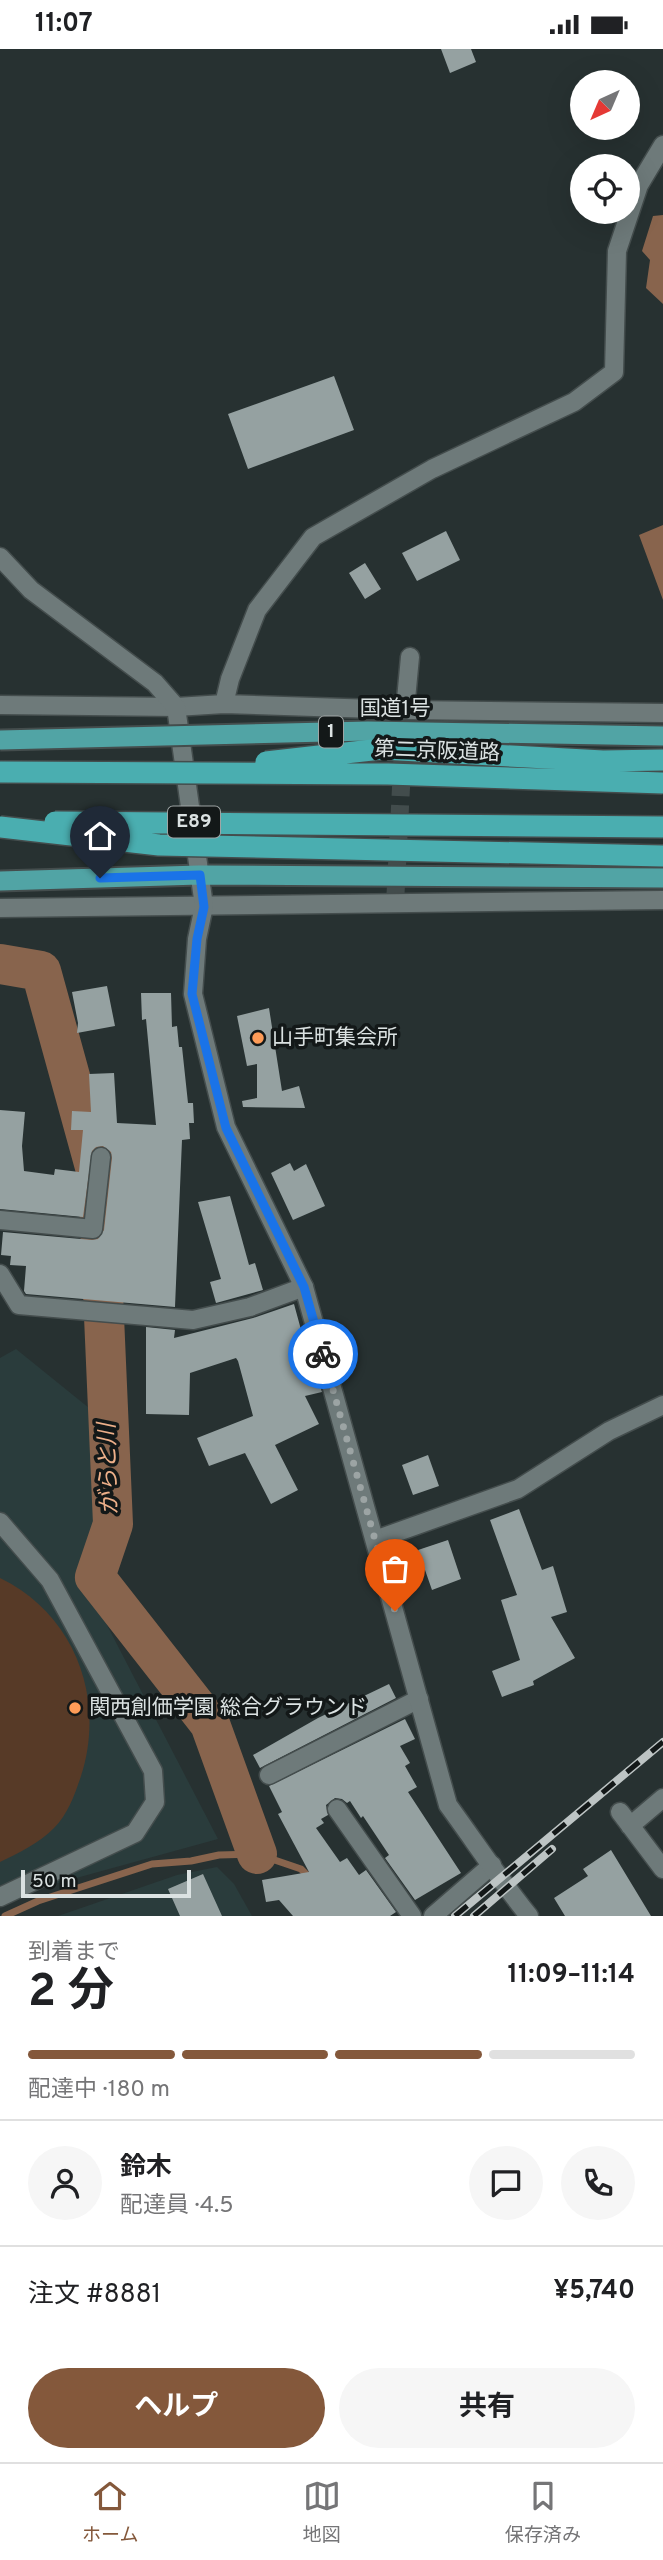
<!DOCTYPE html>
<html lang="ja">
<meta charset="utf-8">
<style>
:root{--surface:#fff;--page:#f6f6f6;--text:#202124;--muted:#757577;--line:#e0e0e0;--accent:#84583b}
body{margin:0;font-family:Overpass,"Noto Sans JP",sans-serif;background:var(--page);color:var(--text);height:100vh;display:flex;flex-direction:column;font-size:26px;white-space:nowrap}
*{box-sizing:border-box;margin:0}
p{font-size:23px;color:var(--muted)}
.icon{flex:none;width:38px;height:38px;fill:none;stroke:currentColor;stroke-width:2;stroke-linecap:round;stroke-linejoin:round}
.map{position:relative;height:1867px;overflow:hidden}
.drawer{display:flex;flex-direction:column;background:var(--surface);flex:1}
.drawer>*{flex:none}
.needle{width:46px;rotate:224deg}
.tools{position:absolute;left:570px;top:21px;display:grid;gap:14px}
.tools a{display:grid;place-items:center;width:70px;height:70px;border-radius:50%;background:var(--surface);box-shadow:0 7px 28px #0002;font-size:35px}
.scale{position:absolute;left:21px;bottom:18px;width:170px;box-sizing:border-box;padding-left:7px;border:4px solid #dbe2e2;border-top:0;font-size:19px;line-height:24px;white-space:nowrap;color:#dbe2e2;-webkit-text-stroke:5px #131818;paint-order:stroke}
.pin{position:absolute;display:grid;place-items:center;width:60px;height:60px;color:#fff;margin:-72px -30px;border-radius:50% 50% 50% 0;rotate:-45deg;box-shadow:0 0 7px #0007}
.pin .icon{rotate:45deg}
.courier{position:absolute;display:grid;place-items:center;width:70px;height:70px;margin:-35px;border:5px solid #1a73e8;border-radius:50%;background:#fff;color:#222;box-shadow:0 2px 9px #0007}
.summary em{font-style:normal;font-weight:700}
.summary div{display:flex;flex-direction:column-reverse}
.summary{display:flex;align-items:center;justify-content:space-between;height:119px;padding:0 28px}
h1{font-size:46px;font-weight:700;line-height:52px}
.bar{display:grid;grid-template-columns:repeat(4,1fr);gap:10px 7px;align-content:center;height:84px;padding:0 28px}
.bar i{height:9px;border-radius:5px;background:var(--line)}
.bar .active{background:var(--accent)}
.bar p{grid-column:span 4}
.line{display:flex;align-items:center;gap:18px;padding:0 28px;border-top:2px solid var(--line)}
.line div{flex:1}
.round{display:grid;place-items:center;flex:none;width:74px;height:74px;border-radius:37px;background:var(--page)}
.cta{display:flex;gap:14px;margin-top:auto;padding:14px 28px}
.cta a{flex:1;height:80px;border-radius:42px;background:var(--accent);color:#fff;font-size:28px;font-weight:700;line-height:80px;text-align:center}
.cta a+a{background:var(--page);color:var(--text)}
.status{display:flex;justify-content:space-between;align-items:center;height:49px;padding:0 35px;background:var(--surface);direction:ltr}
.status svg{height:19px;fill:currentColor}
.dock{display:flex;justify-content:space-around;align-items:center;height:98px;border-top:2px solid var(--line);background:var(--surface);font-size:19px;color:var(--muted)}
.dock a{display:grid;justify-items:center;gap:4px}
.dock .active{color:var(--accent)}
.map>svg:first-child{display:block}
.built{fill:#2a3c3c}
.green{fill:#573a27}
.water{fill:#88644d}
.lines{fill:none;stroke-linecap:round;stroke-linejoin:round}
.stream{stroke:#88644d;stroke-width:7}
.river{stroke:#88644d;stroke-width:40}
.building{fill:#95a1a1}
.minor-tunnel{stroke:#424c4c;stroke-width:18;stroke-dasharray:18 9;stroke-linecap:butt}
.minor-casing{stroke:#444d4d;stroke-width:21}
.tertiary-casing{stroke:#444d4d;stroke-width:21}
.trunk-casing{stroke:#444d4d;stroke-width:23}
.minor{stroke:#6e7a7a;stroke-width:18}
.tertiary{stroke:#6e7a7a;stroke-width:18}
.trunk{stroke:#51a4a5;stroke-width:19}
.rail-casing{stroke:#bdc4c4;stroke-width:8}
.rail{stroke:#131818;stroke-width:5;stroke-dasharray:16;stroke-linecap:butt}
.trunk-bridge-casing{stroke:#444d4d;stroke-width:23;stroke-linecap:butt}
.motorway-bridge-casing{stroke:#444d4d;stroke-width:24;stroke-linecap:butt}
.trunk-bridge{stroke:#51a4a5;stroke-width:19}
.motorway-bridge{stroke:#4aaeb0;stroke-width:21}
.done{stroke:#9ca4a4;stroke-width:7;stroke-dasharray:0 12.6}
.route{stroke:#1a73e8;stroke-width:9}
.poi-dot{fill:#fe9c58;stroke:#131818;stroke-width:2.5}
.labels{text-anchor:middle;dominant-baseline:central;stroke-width:7;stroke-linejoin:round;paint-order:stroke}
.shield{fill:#131818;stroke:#9fa5a5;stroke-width:2}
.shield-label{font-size:19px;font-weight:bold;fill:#dbe2e2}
.street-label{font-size:21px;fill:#dbe2e2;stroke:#131818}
.poi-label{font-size:21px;fill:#dbe2e2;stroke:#131818;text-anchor:start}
.water-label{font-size:23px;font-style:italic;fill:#ecaf89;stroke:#131818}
</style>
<div class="status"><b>11:07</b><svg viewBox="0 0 49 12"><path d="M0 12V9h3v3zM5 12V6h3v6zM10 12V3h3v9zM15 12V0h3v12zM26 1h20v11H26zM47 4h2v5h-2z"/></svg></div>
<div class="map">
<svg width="663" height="1867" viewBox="0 0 663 1867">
<rect width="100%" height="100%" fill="#273131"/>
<path class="built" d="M16,1300L89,1359L103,1476L82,1528L218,1790L0,1850V1309Z
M217,1818L234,1835L252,1867H58L177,1826Z"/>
<path class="green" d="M0,1529C75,1565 106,1650 81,1727C75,1745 68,1765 54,1779C39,1794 19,1804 0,1813Z"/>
<path class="water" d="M663,166V255L646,239L650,211L642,202L653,167Z
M663,476V551L639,486Z"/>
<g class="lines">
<path class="stream" d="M5,1867L38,1852L152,1815L191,1812L219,1806L257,1805L301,1820L310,1829"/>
<path class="river" d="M0,915L41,922L98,1129L113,1475L95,1528L210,1675L257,1805"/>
</g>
<path class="building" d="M441,0H471L476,13L450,24Z
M334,327L354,381L248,420L228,365Z
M446,482L460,511L417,532L402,504Z
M365,514L381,540L365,550L349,524Z
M107,937L115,977L77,984L78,974L72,943Z
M141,944H171L172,978L177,977L179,998H182L188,1054H193L194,1074H189L190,1090L182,1091L175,1258L26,1245L24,1242L26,1217L10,1216L11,1207L1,1206L3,1183L92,1191L98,1190L104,1181L112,1109L111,1103L103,1097L96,1098L92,1102L83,1168L0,1160V1061L25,1063L22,1097L24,1122L54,1126L55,1120L79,1123L83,1081H71L72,1062L91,1063L89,1025L114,1024L117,1074L156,1076L146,970L142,971Z
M269,959L282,1042L299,1037L305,1059L243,1058L242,1052L257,1049V1015L247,1017L237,967Z
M290,1114L294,1122L306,1115L325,1157L293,1171L271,1124Z
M230,1147L249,1216L255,1214L263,1241L216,1254L210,1233L221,1230L198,1153Z
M294,1255L312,1321L315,1320L322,1343L305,1347L319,1375L275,1396L298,1441L271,1455L245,1404L209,1417L197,1389L253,1367L238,1312L236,1309L190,1324L189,1366L146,1365V1278L175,1281L174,1289L253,1269Z
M428,1406L439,1437L413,1446L402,1416Z
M519,1460L542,1521L553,1517L567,1563L551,1568L575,1609L533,1632L534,1636L502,1648L492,1622L520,1611L501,1551L517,1546L490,1471Z
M448,1491L461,1530L432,1541L418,1501Z
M389,1635L396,1649L260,1719L253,1706L318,1669Z
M405,1670L415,1690L400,1697L410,1714L405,1717L417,1738L408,1743L461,1824L415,1851L385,1809L389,1806L363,1767L361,1769L350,1752L347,1754L342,1750L335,1749L326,1756L328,1766L321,1770L324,1774L316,1779L340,1813L347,1809L359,1826L366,1821L396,1863L390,1867H293L279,1851L266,1853L262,1831L309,1823L278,1765L282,1763L269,1737Z
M611,1801L651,1867H565L554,1849L588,1827L583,1820Z
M203,1825L222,1867H180L168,1840Z"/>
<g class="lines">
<path class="minor-tunnel" d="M395,855L405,661"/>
<g class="minor-casing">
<path id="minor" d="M224,655L230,630L257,561L313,488L432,420L574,353L614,323L617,202L639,136L663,96
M0,656L176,658L224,655L405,661L663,664
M405,661L410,608
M0,859L663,851
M0,1171L93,1180L101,1108
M0,1225L19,1256L193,1271L250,1258L304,1238
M0,1473L50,1531L153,1722L155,1753L135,1784L0,1848
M375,1491L518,1440L609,1382L663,1356
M269,1726L419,1650
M337,1760L412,1867
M620,1763L663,1820
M630,1777L663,1749
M433,1867L492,1816"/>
</g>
<g class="tertiary-casing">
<path id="tertiary" d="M0,508L31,541L155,634L176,658L204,857L197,890L193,945L226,1078L304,1238L448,1756C475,1793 500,1831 529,1867"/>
</g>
<g class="trunk-casing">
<path id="trunk" d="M0,832L199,826L663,829"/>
</g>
<use href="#minor" class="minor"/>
<use href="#tertiary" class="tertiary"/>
<use href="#trunk" class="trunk"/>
<g class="rail-casing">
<path id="rail" d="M455,1867L663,1693
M474,1867L552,1800"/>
</g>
<use href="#rail" class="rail"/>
<g class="trunk-bridge-casing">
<path id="trunk-bridge" d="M0,691L368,682L663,687"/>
</g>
<g class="motorway-bridge-casing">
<path id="motorway-bridge" d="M266,713L381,700L603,712L663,711
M0,723L388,725L663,734
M55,773L663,778
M0,778L159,796L663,807"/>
</g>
<use href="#trunk-bridge" class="trunk-bridge"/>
<use href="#motorway-bridge" class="motorway-bridge"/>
</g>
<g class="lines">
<path class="done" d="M323,1305L395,1562"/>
<path class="route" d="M100,829L200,826L204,858L197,890L192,945L226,1079L304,1238L323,1305"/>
</g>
<g class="poi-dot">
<circle cx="258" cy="989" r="7"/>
<circle cx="75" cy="1659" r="7"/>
</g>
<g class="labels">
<g class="shield">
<rect x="319" y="667.5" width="24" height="31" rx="5"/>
<rect x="168" y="757.5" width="52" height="31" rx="5"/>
</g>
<g class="shield-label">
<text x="331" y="683">1</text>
<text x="194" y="773">E89</text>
</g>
<g class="street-label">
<text x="395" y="660">国道1号</text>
<text transform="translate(437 703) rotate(2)">第二京阪道路</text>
</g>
<g class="poi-label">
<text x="272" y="989">山手町集会所</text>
<text x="89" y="1659">関西創価学園 総合グラウンド</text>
</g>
<g class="water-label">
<text transform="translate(110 1420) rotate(-92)">がらと川</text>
</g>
</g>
</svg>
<div class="tools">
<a><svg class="needle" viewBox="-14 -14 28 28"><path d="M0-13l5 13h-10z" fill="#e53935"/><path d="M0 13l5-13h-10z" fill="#757577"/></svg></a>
<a><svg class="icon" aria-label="locate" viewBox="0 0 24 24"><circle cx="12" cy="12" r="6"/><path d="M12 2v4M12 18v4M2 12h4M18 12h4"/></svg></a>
</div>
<div class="scale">50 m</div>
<div class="pin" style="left:395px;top:1562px;background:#ea580c"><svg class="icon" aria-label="bag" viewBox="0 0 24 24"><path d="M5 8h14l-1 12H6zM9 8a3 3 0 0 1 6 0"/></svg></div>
<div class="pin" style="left:100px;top:829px;background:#1f2937"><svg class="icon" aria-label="home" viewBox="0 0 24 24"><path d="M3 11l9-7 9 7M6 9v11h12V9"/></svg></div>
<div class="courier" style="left:323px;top:1305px"><svg class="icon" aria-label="bike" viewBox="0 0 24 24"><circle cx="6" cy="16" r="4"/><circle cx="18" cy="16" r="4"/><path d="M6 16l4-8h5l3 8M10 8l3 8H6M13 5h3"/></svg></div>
</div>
<section class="drawer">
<div class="summary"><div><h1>2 分</h1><p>到着まで</p></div><em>11:09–11:14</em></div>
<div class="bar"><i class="active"></i><i class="active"></i><i class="active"></i><i></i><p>配達中 · 180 m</p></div>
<div class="line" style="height:126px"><a class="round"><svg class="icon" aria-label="person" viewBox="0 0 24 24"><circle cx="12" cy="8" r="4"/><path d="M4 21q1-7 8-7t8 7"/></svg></a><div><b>鈴木</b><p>配達員 · 4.5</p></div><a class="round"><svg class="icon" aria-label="chat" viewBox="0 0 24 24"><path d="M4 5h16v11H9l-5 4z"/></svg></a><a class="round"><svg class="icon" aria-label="phone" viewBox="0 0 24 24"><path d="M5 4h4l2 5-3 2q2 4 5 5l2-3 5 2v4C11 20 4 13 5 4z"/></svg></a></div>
<div class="line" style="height:91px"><div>注文 #8881</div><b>¥5,740</b></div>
<div class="cta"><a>ヘルプ</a><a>共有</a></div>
</section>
<nav class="dock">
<a class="active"><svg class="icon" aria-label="home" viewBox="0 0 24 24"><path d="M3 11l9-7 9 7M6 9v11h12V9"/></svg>ホーム</a>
<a><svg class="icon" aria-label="map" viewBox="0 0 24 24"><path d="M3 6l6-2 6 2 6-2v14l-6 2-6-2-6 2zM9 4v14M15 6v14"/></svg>地図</a>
<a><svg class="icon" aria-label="saved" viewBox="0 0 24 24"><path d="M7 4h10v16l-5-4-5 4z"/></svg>保存済み</a>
</nav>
